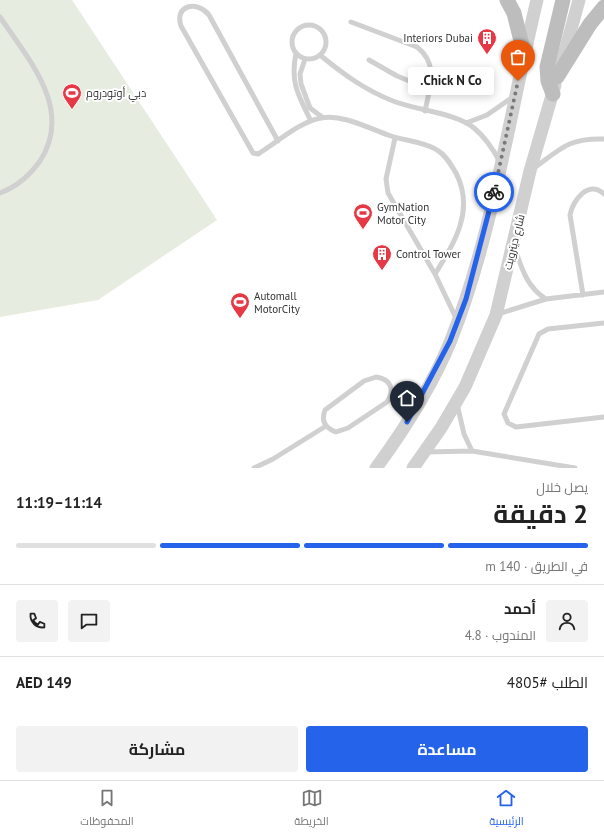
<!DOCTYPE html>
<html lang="ar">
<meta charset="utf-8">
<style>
:root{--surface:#fff;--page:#f2f2f2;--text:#222;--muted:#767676;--line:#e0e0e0;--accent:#2563eb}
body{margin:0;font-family:"PT Sans",Cairo,sans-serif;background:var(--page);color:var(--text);direction:rtl;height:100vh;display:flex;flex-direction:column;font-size:15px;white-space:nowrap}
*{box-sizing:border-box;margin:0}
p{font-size:13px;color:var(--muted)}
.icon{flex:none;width:22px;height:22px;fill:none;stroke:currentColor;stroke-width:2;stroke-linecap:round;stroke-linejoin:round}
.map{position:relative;height:468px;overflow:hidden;direction:ltr}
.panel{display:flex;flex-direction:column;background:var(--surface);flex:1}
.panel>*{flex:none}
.pin{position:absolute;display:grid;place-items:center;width:34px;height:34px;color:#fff;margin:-41px -17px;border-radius:50% 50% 50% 0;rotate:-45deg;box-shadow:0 0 4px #0007}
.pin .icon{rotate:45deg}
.courier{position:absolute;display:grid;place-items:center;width:40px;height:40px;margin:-20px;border:3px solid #2563eb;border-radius:50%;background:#fff;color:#222;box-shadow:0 1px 5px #0007}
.bubble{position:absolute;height:28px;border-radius:4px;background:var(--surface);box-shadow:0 2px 10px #0003;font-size:13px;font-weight:700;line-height:28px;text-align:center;direction:rtl}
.summary em{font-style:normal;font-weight:700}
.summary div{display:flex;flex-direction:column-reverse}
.summary{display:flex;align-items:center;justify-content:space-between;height:68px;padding:0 16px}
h1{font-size:26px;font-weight:700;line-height:30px}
.bar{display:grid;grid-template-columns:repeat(4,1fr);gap:6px 4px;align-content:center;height:48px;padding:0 16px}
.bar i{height:5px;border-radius:3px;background:var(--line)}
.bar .selected{background:var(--accent)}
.bar p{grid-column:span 4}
.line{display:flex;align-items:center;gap:10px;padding:0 16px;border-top:1px solid var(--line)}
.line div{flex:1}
.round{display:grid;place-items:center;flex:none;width:42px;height:42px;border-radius:4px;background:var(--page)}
.cta{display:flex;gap:8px;margin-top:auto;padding:8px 16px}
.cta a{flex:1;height:46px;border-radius:4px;background:var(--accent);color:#fff;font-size:16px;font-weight:700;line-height:46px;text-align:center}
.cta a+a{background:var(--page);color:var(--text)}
.tab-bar{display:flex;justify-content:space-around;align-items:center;height:56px;border-top:1px solid var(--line);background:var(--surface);font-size:11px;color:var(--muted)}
.tab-bar a{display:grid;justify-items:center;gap:2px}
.tab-bar .selected{color:var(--accent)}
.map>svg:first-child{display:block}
.grass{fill:#e6ecdf}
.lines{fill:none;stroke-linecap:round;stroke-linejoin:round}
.service{stroke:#d0d0d0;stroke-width:5}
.tertiary{stroke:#d0d0d0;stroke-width:13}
.secondary{stroke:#bdbdbd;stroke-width:15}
.done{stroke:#7a7a7a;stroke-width:4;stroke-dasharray:0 7.2}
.route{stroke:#2563eb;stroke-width:5}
.labels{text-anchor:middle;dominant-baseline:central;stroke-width:4;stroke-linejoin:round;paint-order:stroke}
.poi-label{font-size:11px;fill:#333;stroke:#fff;text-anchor:start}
.street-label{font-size:11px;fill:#333;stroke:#fff}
</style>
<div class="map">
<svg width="604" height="468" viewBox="0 0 604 468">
<rect width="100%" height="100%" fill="#fff"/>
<path class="grass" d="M0,0H72L217,220L98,300L0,317Z"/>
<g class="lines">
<path class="service" d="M0,17C28,59 74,109 40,161C30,175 16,187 0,193
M351,22L417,47C439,64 430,87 425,111
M292 42a17 17 0 1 1 34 0a17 17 0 1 1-34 0Z
M296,53C290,82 298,95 311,121
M320,55C343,74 365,90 393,101C415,110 456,113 474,128C485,137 493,149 500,162
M305,59L300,74L301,84L310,108L322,117
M369,60L397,76L429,89
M466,123L487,115L513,97
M395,138L386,179L388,193L435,274L456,318
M278,141L209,15C197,0 174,5 181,26L253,153L258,154C276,143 301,121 321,118C343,114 368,128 388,135C404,141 423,141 437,150C446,155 451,165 456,173C475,210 455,242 435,274
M534,168C562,148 568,138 604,139
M515,249C522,269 527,287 546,299
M583,295L570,215C573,201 588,179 604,194
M498,314L546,299L604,292
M604,323L548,329L539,334L504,414L508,423L516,427L604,417
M376,377C391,379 395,390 387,402L348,428L336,432C325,428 321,421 325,410L364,381Z
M457,404L464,434L472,451
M426,452L472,451L575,468
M254,468L273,459L326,426"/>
<path class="tertiary" d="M561,66L579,0
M376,468C404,430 433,384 451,340C493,234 510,111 537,0
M413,468L441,428L465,387L496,315L530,171L555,85"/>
<path class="secondary" d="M507,0L514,13L524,53
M557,77L590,24L604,7
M553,94L548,81L547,67L563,0"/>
</g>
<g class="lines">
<path class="done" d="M494,192L518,81"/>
<path class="route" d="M407,422L450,341L466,299L494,192"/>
</g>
<defs>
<g id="building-pin" transform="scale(1)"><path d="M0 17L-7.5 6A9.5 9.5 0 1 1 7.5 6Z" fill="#e63946" stroke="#fff"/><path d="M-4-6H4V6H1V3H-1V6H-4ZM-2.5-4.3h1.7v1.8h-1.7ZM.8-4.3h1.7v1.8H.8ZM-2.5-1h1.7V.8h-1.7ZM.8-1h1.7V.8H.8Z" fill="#fff"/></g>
<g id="stadium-pin" transform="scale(1)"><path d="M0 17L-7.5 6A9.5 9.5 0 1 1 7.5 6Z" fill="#e63946" stroke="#fff"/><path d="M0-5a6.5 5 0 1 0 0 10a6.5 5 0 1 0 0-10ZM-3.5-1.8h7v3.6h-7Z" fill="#fff"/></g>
</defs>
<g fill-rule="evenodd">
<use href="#building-pin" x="487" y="38"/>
<use href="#stadium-pin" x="72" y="93"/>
<use href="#stadium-pin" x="363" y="213"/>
<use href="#building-pin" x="382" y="254"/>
<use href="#stadium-pin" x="240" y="302"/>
</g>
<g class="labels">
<g class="poi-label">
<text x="473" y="38" text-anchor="end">Interiors Dubai</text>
<text x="86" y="93">دبي أوتودروم</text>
<text x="377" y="207">GymNation<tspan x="377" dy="13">Motor City</tspan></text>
<text x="396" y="254">Control Tower</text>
<text x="254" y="296">Automall<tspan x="254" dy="13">MotorCity</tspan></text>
</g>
<g class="street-label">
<text transform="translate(514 242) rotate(-76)">شارع ديترويت</text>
</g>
</g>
</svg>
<div class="pin" style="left:518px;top:81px;background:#ea580c"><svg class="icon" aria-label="bag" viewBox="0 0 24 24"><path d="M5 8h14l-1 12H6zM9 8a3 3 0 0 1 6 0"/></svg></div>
<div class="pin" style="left:407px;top:422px;background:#1f2937"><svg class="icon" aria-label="home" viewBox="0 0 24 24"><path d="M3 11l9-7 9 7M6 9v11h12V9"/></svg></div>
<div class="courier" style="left:494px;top:192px"><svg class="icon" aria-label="bike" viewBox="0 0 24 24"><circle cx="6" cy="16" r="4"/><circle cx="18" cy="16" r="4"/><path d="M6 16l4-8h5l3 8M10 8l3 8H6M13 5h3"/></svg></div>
<div class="bubble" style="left:408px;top:67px;width:86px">Chick N Co.</div>
</div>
<section class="panel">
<div class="summary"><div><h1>2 دقيقة</h1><p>يصل خلال</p></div><em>11:14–11:19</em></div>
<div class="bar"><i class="selected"></i><i class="selected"></i><i class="selected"></i><i></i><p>في الطريق · 140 m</p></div>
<div class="line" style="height:72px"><a class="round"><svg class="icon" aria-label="person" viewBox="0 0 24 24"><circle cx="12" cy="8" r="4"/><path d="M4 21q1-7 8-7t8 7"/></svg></a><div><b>أحمد</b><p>المندوب · 4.8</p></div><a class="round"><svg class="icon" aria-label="chat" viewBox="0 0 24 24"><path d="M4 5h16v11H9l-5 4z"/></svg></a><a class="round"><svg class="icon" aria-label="phone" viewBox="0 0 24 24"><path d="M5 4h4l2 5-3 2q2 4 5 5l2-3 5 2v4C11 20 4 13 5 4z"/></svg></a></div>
<div class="line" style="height:52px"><div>الطلب #4805</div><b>AED 149</b></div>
<div class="cta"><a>مساعدة</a><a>مشاركة</a></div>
</section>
<nav class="tab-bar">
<a class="selected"><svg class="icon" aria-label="home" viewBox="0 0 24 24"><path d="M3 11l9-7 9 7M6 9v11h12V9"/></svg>الرئيسية</a>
<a><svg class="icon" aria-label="map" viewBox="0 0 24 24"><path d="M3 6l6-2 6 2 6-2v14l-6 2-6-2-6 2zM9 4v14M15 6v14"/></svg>الخريطة</a>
<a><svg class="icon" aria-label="saved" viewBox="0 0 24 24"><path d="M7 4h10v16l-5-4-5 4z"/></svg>المحفوظات</a>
</nav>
